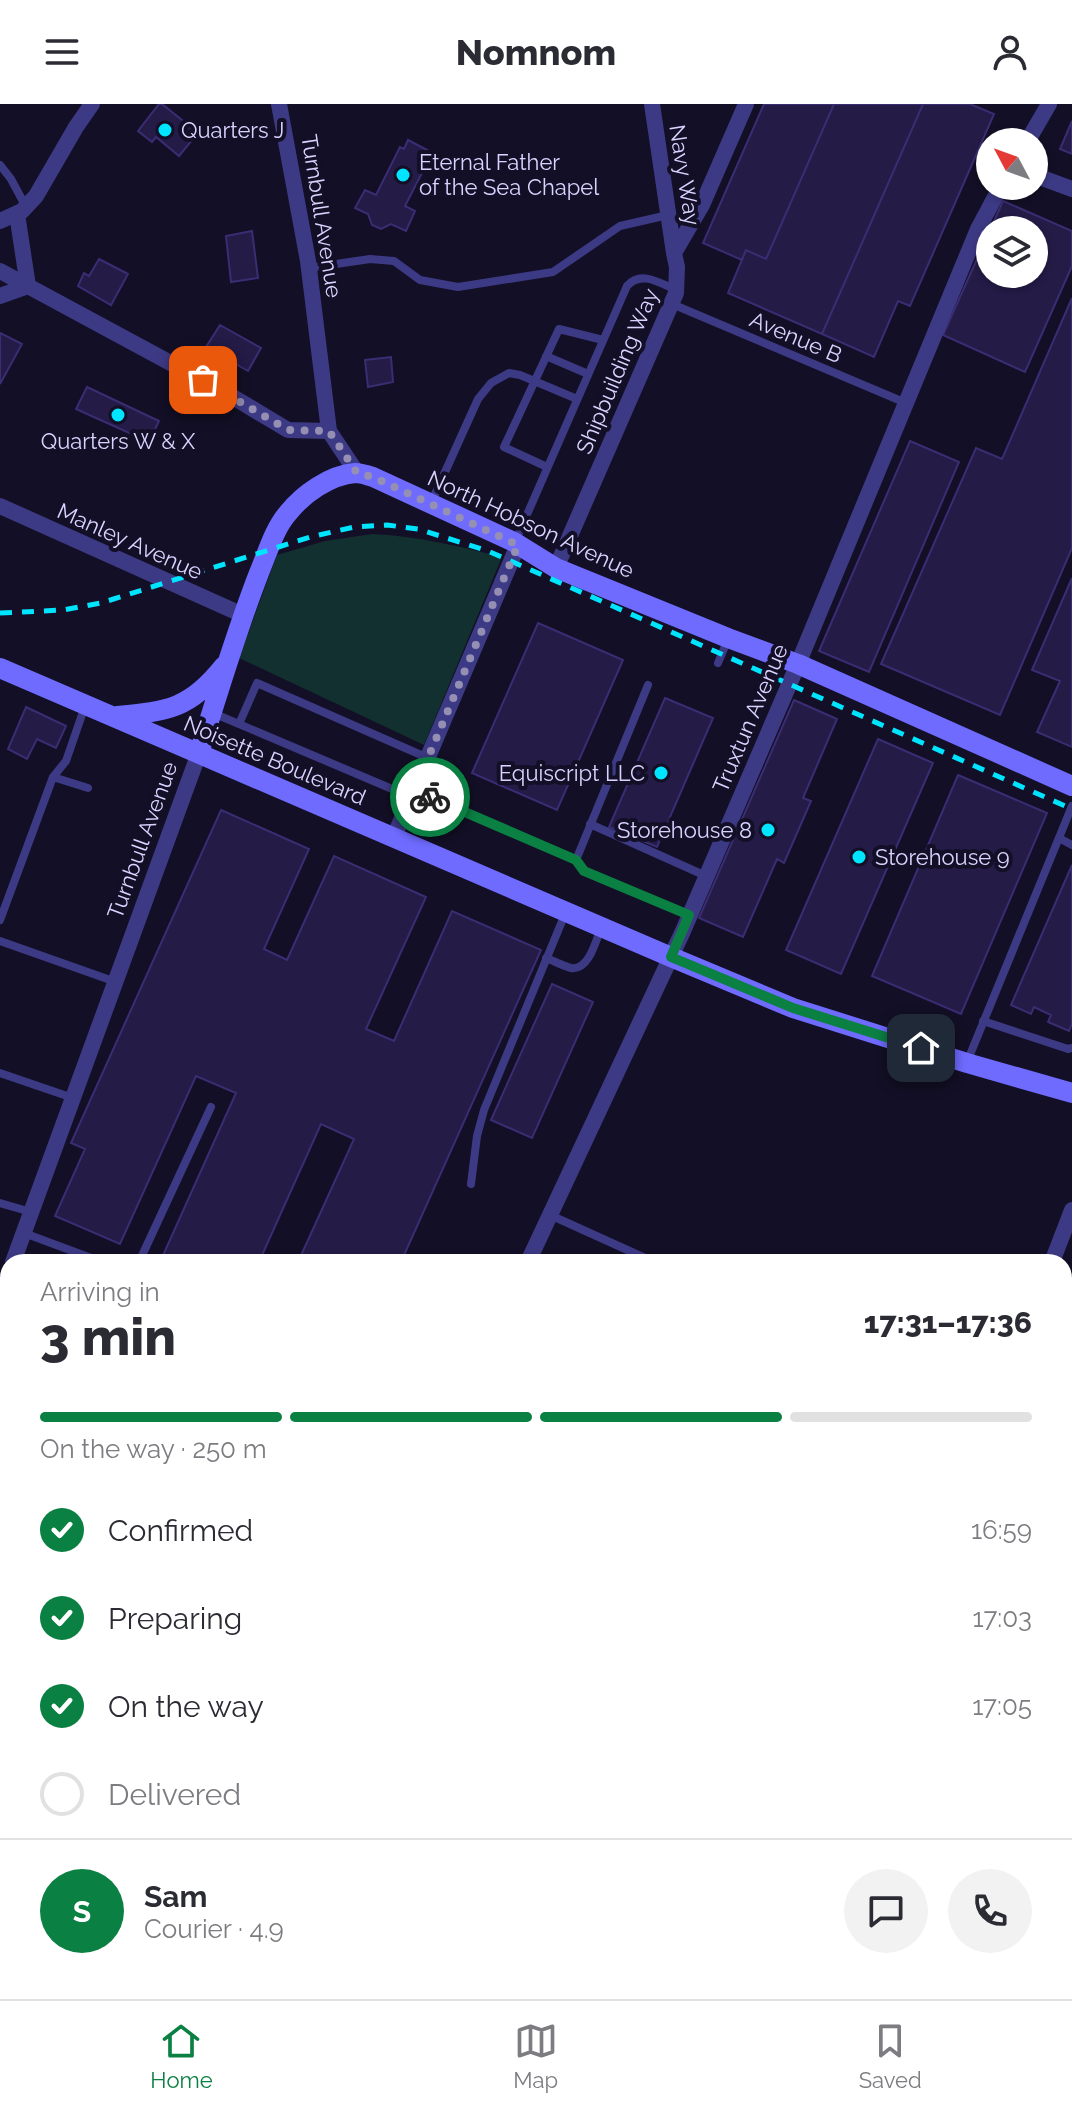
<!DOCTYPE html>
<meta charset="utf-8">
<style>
:root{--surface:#fff;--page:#f2f2f3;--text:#2b2b33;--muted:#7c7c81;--line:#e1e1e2;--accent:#0b8043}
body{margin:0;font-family:Raleway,sans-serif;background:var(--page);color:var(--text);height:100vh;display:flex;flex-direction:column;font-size:30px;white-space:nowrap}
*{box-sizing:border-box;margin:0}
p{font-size:26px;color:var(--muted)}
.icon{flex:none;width:44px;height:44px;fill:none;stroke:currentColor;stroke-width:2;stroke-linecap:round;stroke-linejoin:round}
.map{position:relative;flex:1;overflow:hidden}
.panel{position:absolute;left:0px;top:1150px;width:1072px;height:746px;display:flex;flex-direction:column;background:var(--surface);border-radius:24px 24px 0 0;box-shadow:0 2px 6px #0004}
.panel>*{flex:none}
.needle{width:52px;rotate:311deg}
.fabs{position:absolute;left:976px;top:24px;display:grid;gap:16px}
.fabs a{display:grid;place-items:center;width:72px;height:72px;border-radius:50%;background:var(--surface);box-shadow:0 2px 6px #0004;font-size:40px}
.pin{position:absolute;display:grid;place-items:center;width:68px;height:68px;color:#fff;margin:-34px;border-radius:16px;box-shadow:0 4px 12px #0006}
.courier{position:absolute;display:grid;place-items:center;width:80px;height:80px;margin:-40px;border:6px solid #0b8043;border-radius:50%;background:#fff;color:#222;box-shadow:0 2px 10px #0007}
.summary em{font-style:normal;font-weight:800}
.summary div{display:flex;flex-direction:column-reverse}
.summary{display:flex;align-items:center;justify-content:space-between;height:136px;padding:0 40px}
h1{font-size:52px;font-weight:800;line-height:60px}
.bar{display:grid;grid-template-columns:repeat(4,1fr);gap:12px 8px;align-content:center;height:96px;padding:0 40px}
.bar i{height:10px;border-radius:6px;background:var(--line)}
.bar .on{background:var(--accent)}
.bar p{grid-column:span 4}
.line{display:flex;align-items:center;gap:20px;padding:0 40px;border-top:2px solid var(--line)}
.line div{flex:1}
.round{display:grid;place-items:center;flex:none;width:84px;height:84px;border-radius:42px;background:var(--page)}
ol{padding:0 40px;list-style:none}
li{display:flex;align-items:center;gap:24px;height:88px}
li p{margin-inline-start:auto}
li .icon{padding:8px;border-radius:50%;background:var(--accent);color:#fff;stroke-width:4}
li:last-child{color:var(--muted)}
li i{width:44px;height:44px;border:4px solid var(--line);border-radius:50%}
header{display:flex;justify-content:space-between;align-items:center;height:104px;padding:0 40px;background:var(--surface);font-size:36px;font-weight:800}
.menu{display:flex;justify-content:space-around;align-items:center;height:112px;border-top:2px solid var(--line);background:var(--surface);font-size:22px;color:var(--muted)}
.menu a{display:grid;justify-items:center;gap:4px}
.menu .on{color:var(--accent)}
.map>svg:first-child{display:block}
.green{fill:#12302f}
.building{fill:#241b47;stroke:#3b2d73;stroke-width:2;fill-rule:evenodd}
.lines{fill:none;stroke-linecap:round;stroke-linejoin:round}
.lane{stroke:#3d3a85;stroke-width:8}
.street{stroke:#3d3a85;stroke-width:16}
.secondary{stroke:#6f6bff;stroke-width:20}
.rail{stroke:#00e5ff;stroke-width:5;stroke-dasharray:12 10;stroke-linecap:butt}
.done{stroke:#948fb3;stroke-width:8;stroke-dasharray:0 14.4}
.route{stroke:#0b8043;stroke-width:10}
.poi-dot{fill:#00e5ff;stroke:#130f26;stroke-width:3}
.labels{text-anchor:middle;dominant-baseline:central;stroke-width:8;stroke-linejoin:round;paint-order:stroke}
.poi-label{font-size:22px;fill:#d9d4ff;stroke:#130f26;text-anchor:start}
.street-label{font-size:22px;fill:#d9d4ff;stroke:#130f26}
</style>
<header><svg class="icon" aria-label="menu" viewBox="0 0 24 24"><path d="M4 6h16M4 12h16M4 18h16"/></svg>Nomnom<svg class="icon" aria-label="person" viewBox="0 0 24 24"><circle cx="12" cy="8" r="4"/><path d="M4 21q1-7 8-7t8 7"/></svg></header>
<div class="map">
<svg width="1072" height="1895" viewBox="0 0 1072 1895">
<rect width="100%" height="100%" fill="#130f26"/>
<path class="green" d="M372,430C418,432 458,442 502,453L424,641L239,554L277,451L325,437Z"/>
<path class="building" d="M159,0H162L192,24L187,31L193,35L179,52L156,33L152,38L138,27Z
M764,0H834L766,155L746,146L742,156L703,139Z
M834,0H923L822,230L728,189L746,146L766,155Z
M923,0H970L994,10L910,202L898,197L874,253L822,230Z
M1072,17V50L1060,45Z
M408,36L429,47L425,55L428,57L405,102L415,107L406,127L391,120L381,125L372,121L368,110L355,104L365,86L376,91L400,43L404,45Z
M1003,97L1072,127V162L1025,268L943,231ZM990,126H1034V170H990Z
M252,127L258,174L231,178L226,132Z
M99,155L128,170L111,201L78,182L84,169L89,172Z
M1072,194V444L1000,611L881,560L976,344L1002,355Z
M220,221L261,244L248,267L206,243Z
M0,229L22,240L0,280Z
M391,253L393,278L368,283L365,256Z
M87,283L159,317L149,338L76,305Z
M910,337L959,358L869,568L819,547Z
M1072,474V643L1037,628L1060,577L1032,566Z
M538,519L623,556L557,706L472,669Z
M665,594L713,614L657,743L609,723Z
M794,596L837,615L803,694L811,697L784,759L777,755L743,833L699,814Z
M26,603L66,622L56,644L37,635L27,655L8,645Z
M878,635L933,659L841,870L786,846Z
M958,671L1047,709L961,910L872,872Z
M221,706L309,745L264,845L287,856L334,752L426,793L366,925L394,937L452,807L541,846L401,1158H298L354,1035L321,1020L259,1158H160L236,989L196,972L120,1140L55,1112L85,1045L71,1039Z
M1072,761V920L1069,927L1048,918L1051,911L1034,903L1031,910L1011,901Z
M552,880L593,898L532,1034L491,1016Z
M1072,1704V1766L1064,1743V1707Z"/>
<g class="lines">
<path class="lane" d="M0,61L11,75L26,103
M309,164L370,155L394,157L420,176L458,183L553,168L620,122L668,111
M672,200L906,299
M546,252L588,270
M547,363L504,343L559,225L603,236
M431,399L478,295L491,279L509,269L520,271L577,295
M515,438L627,182C641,166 660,179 676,186
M718,559L728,535
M648,581L576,756L584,767L689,811
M213,609L411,693
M239,620L257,579L428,654
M53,673L88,684
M414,687L576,756
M590,720L706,772
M1059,734L1072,741
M0,816L53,673L66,657L85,602
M0,837L116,878
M546,854C554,857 563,862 571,864C589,867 596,836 601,824
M983,917L1068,945L1072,944
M967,958L1072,702
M0,969L73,994
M471,1080L477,1032L484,1006L565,810
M0,1099L31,1108
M550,1111L654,1158
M24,1129L102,1158
M139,1158L211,1003
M0,1522L8,1524
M1064,1652L1072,1649
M1064,1784L1072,1807"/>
<path class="street" d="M279,0L308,157L329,327
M652,0L674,149
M1027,38L1049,0
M1034,71L1072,85
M0,117L22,107L36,92L76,23L92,0
M0,167L228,290L288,326L329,327L357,369
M0,192L28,182L17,110
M0,402L243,511
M556,464L676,189L677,163L674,149L702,101L746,0
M394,733L518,441
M13,1158L199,649
M528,1158L683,827L798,560L978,125L1001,82
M1052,1158L1072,1106
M0,1193L8,1171
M0,1805L8,1806
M918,1888L919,1895"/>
<path class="secondary" d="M0,564L671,853L793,904L967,959L1072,989
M117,612C168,607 190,605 224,562
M199,649C218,589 236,528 259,469C267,450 274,425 288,409C303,390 330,371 355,369C361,369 367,371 373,373L514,438L556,464L728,534L798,560L1072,682"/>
<path class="rail" d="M0,509L63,506L101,499L310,433L354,423L387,421L418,425L488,447L1072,705
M1064,1640L1072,1635
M1064,1662L1072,1659
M1064,1688L1072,1686
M111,1895L132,1888
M140,1895L162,1888
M189,1895L218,1888"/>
</g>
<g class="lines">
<path class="done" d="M203,276L288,326L329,327L357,369L373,373L518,441L414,687L430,693"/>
<path class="route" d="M430,693L576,756L584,767L689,811L671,853L793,904L921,944"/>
</g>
<g class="poi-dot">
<circle cx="165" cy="26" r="8"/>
<circle cx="403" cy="71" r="8"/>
<circle cx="118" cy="311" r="8"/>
<circle cx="661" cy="669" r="8"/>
<circle cx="768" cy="726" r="8"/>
<circle cx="859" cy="753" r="8"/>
</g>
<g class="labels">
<g class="poi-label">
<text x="181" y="26">Quarters J</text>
<text x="419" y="58">Eternal Father<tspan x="419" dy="25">of the Sea Chapel</tspan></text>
<text x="118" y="337" text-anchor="middle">Quarters W &amp; X</text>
<text x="645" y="669" text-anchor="end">Equiscript LLC</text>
<text x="752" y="726" text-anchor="end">Storehouse 8</text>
<text x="875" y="753">Storehouse 9</text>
</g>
<g class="street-label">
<text transform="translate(685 71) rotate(81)">Navy Way</text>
<text transform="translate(322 112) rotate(81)">Turnbull Avenue</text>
<text transform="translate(796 233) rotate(23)">Avenue B</text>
<text transform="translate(617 267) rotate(-67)">Shipbuilding Way</text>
<text transform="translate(531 420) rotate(25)">North Hobson Avenue</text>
<text transform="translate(130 437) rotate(24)">Manley Avenue</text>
<text transform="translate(750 614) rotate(-67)">Truxtun Avenue</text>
<text transform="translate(275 656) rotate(23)">Noisette Boulevard</text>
<text transform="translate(142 736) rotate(-70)">Turnbull Avenue</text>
</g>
</g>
</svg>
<div class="fabs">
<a><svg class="needle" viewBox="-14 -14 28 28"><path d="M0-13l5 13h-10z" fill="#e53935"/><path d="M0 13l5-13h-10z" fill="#7c7c81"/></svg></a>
<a><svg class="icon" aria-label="layers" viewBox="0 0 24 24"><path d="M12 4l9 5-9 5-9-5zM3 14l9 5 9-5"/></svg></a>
</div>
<div class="pin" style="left:203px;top:276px;background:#ea580c"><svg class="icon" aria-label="bag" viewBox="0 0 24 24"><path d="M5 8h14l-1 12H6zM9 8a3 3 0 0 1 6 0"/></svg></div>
<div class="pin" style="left:921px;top:944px;background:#1f2937"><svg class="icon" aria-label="home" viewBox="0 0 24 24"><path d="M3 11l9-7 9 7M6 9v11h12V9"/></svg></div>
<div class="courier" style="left:430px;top:693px"><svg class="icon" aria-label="bike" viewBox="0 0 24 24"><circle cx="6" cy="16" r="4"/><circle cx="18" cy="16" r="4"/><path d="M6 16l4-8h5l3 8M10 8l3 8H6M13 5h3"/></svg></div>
<section class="panel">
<div class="summary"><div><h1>3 min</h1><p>Arriving in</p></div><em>17:31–17:36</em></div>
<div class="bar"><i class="on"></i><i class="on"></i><i class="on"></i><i></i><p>On the way · 250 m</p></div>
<ol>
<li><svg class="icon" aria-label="check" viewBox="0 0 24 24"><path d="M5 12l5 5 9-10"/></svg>Confirmed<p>16:59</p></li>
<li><svg class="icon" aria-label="check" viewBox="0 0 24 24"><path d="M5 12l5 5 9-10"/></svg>Preparing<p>17:03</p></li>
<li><svg class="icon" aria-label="check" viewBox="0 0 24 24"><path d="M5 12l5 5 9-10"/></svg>On the way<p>17:05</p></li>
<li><i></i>Delivered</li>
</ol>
<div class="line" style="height:144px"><b class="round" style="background:var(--accent);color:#fff">S</b><div><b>Sam</b><p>Courier · 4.9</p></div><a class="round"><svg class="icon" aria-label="chat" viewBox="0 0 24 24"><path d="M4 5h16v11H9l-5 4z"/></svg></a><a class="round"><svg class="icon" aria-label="phone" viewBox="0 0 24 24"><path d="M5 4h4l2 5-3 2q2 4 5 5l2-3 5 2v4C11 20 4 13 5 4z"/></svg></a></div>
</section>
</div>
<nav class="menu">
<a class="on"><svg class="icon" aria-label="home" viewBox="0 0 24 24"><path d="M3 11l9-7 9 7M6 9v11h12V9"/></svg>Home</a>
<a><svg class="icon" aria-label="map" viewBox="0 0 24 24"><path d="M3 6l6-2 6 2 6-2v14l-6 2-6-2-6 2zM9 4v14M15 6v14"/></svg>Map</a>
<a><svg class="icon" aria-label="saved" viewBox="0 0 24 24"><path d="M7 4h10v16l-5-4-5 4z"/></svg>Saved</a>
</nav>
